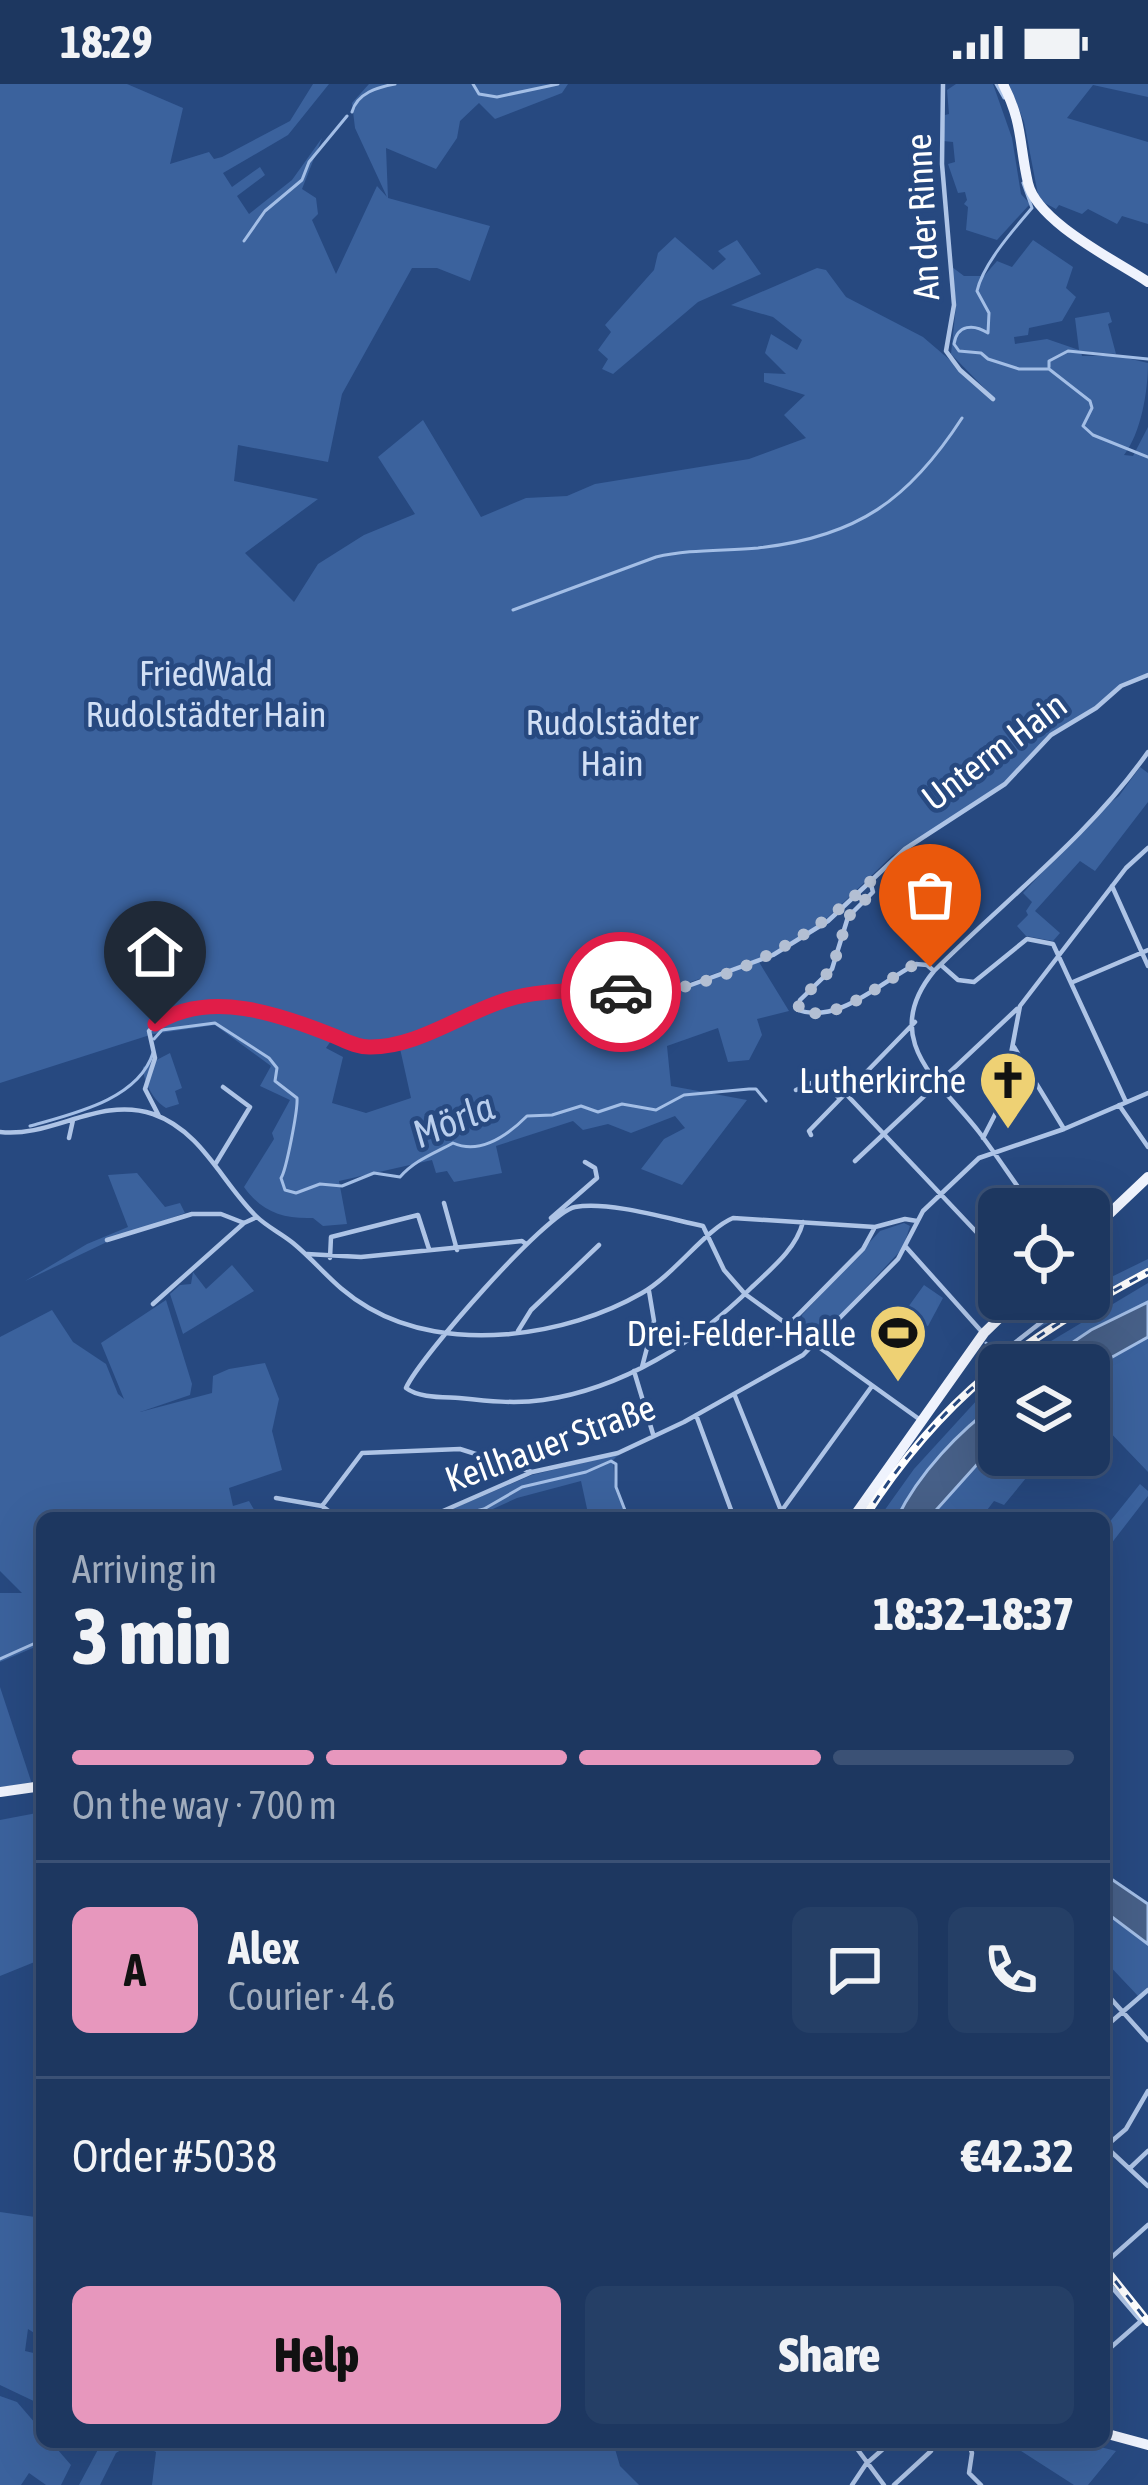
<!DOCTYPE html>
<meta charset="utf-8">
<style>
:root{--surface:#1d3760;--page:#253f66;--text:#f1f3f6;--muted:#a0acbd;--line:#3b5175;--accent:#e797bd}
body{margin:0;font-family:"Asap Condensed",sans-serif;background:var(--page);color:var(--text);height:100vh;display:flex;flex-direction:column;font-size:45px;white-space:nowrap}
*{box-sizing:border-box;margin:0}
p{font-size:39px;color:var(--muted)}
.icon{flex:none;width:66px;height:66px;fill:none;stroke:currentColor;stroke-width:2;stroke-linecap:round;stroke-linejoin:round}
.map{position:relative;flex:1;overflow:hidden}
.details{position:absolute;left:36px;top:1428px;width:1074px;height:936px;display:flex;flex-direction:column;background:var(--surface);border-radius:18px;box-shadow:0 12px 48px #0002,0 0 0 3px var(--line)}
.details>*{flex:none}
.tools{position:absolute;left:978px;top:1104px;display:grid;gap:24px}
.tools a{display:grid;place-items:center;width:132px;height:132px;border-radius:18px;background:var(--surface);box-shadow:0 12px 48px #0002,0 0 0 3px var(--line);font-size:60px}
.pin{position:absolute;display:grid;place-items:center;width:102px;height:102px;color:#fff;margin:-123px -51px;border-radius:50% 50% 50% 0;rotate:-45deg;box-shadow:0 0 12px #0007}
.pin .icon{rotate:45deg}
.courier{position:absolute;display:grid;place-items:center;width:120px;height:120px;margin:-60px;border:9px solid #e11d48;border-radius:50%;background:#fff;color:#222;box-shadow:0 3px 15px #0007}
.overview em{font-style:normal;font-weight:800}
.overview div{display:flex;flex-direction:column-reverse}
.overview{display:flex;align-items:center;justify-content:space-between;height:204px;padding:0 36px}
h1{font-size:78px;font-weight:800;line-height:90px}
.bar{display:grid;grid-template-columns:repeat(4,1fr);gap:18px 12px;align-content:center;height:144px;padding:0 36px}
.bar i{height:15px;border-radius:9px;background:var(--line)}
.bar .on{background:var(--accent)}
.bar p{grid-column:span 4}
.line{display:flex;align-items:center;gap:30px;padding:0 36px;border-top:3px solid var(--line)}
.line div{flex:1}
.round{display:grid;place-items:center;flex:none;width:126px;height:126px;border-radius:18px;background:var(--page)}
.primary-button{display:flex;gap:24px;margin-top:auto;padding:24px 36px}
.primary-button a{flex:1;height:138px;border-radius:18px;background:var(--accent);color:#111;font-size:48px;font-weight:800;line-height:138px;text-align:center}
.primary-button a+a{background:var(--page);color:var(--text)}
.status{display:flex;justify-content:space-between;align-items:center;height:84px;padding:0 60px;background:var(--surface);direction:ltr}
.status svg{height:33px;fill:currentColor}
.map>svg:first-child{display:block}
.green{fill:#3b629d;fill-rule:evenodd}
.water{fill:#476088;stroke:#a3bee6;stroke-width:3}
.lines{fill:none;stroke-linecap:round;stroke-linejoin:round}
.stream{stroke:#a3bee6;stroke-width:3}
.minor{stroke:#aec4e6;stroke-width:4.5}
.primary{stroke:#eff3fd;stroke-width:10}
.rail-casing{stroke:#fff;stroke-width:8}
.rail{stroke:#274980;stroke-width:3;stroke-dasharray:9;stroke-linecap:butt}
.done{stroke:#b3bfd3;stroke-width:12;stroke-dasharray:0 21.6}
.route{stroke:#e11d48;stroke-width:15}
.labels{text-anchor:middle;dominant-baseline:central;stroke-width:9;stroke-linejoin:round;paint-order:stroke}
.street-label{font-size:36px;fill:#fff;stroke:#274980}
.park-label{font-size:36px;fill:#d1dff5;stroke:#274980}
.poi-label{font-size:36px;fill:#fff;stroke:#274980;text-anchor:end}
.water-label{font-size:39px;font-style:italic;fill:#b9ceed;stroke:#274980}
</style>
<div class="status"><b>18:29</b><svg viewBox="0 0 49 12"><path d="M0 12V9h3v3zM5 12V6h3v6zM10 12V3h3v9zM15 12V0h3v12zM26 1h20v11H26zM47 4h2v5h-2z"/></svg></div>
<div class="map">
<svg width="1148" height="2401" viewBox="0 0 1148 2401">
<rect width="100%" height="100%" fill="#274980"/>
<path class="green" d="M0,0H127L183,24L170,80L209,68L214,75L222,73L290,37L313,0H329L288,51L223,89L232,103L260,83L265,91L237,112L249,130L292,96L322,54L302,105L316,114L318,130L312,136L336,190L377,102L387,113L355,44L352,19L369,0H568L562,9L495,35L479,19L460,37L457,54L436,85L386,64L388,114L490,142L470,197L437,184H412L342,310L328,378L238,361L234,397L318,415L245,469L294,518L318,480L364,451L415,430L378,373L423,336L481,433L526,414L567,412L595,400L749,375L806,354L784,331L805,311L764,298V289L786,290L765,269L771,250L797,266L802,256L773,233L731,221L817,184L826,186L846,213L923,253L992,312L951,270L956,222L952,183L964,192H984L997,177L1012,183L1033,156L1073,183L1066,204L1076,213L1062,237L1029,244L1028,251L1014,253L1015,260L1047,255L1079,266L1075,234L1109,228L1112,238L1108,240L1116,270L1081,267L1082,272H1118L1148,279C1148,308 1141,349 1124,371L1133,372L1148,343V590L1120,601L1090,627L1047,652L1006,697L892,772L822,839L769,871L632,918L665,911L759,878L789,927L757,935L762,951L749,976L728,978L718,944L667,962L671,1002L747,1016L682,1101L641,1085L664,1055L685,1044L675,1032L631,1049L608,1040L583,1046L573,1037L496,1062L502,1089L454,1098L447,1087L436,1089L432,1076L339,1097L347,1140L323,1142L313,1134C282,1135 262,1128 244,1103L274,1055L272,1049L290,1016L260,1002L271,982L215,941L153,950L0,999ZM572,909L511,917L399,960L411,1014L366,1029L332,1019L343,973L326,964L335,951L363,961L384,960L510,913Z
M956,0H993L1012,54L1021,110L1030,120L997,156L966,146L968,123L964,120L967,116L965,108L958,109L948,80L955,78L953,58L943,57L945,31L949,30L947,6Z
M1009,0H1148V13L1093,1L1067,34L1148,58V140L1122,132L1117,140L1088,125L1082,130L1059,121L1056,125L1039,116L1024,38Z
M675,153L713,186L726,175L718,167L737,156L761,190L698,218L613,290L602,285L608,275L598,266L611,248L605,241L654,186L658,169Z
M1140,683L1148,689V718L1095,787L1080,777L1035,827L1060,849L1053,857L1026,852L1017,842L1028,831L1026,827L1032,818L1023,809L1099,727L1119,712Z
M170,969L182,1004L175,1007L179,1020L166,1024C154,1017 143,998 143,983Z
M137,1089L165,1123L180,1119L185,1129L109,1157L25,1197L87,1160L128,1143L108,1091Z
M904,1139L910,1142L903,1164L817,1256L804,1246L802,1231L880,1147Z
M1148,1175V1186L1035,1246L1073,1215H1089V1210L1103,1202L1101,1198Z
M232,1181L254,1207L183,1250L170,1210L180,1201L191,1200L193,1188L206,1205Z
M1148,1199V1218L1091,1246L1039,1281H1011Z
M924,1201L943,1214L928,1242L923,1241L898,1276L895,1274L920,1236L906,1226Z
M166,1216L192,1300L190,1311L140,1328L212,1309L213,1292L229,1285L265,1279L279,1315L272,1347L282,1386L229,1404L233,1422L249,1417L259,1434H42V1560L0,1578V1509H22L0,1487V1253L52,1226L73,1258L106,1280L118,1310L124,1315L101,1259Z
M1148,1253V1388L1103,1341L1089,1319V1286Z
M999,1292V1318C959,1348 919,1389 897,1434H879L914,1385Z
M999,1356V1371H1045L1004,1421L994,1417L981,1434H929Z
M619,1370L613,1376L615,1402L626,1432L589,1434L581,1397L517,1414L473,1434H431L532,1391Z
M1140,1400L1148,1407V1412L1104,1469V1445Z
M0,1603L32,1700L0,1703Z
M42,1728V1875L0,1892V1736Z
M1104,1827L1148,1860V1903L1138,1912L1104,1876Z
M0,2128L42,2134V2254L28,2245L25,2267L42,2271V2321L0,2301Z
M0,2312L17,2318L42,2347V2358H51L71,2381L61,2401H46L29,2389L21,2401H0Z
M102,2358H134L116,2369L100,2401H79Z
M136,2358H613L620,2382L639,2401H152L156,2368Z
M1007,2358H1081L1116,2367L1088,2401H1074Z"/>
<path class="water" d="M1148,1218V1253L1089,1286V1281H1039L1091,1246Z
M999,1318V1356L929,1434H897C919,1389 959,1347 999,1318Z
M1104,1790L1148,1820V1860L1104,1827Z"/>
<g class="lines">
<path class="stream" d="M473,0L479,10L497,13L558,0
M996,0L1004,14
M352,28C357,9 378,3 395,0
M1023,99L1032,124C1014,145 983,180 977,207L989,229L988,249C974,240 957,240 954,260L959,267L981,269L988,275L1019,285H1049L1090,317L1092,324L1083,342L1093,351L1148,373
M244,157L265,127L302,96L309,78L347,32
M1049,283V277L1068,267L1148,275
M513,526L656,473C689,465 724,467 758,464C857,453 909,416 962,334
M154,955L162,946L215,939L269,974L277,984L275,997L297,1014C298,1026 286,1087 281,1094L285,1106L296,1109L320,1100L342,1102L374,1089L400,1093C415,1076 433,1070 453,1059C480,1071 508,1051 527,1032L552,1031L581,1022L598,1028L622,1020L656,1026L684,1011L749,1005H756L766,1017
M30,1042C72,1030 138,1016 153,969
M986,1259L1008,1281
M447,1434L484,1425L522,1403L586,1388L611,1377L616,1380V1403L628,1434
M0,1575L42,1556"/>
<path class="minor" d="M943,0L942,80L954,221L946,267L960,286L993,315
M870,797L873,808L848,833L832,885L800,916L798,926C838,941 882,897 916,880L927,881L934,887
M1112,802L1148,882
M941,881L958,896L974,898L1027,855L1053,860L1126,1018
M1073,898L1148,866
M1014,963L1064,1045
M796,1006L820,995L840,1015
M846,1010L999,1172
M1119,1021L1148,1063
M159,1032L145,1005L155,974L149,947L161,935L183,927L224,923L274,930L356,961L382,962L511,915L590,906L655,910L688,902L773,871L828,837L905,765L1005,700L1051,651L1096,624L1121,602L1148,591
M0,1048C52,1054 99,1012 153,1030C202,1047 222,1099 256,1132C267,1143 281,1149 293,1159C321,1182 334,1204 369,1224C448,1270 566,1253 642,1209C674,1191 706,1145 733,1134L875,1143L905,1135L917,1137
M811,1051L809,1047L915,938
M69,1054L73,1036
M983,1054L1002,1017L1020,922L1126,784L1148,764
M855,1077L1017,925
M216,1079L250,1023L223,1003
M444,1119L457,1166
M1034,1125C1015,1100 998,1073 979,1048C940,998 878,955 934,887C1006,815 1089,752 1148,668
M551,1134L597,1094L595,1084L585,1078
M803,1138C796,1165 772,1184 752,1203C697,1258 621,1305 543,1316C515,1320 487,1317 459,1314C442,1313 419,1314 406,1304C419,1274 547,1128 575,1123C610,1117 669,1135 703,1142L724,1186L745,1210L919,1335
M107,1156L192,1130H221L244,1139
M906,1163L982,1248
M307,1170L361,1173L522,1157L526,1160
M330,1174L331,1153L418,1131L429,1165
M1089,1201V1203
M153,1220L244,1139L257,1133
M788,1241L863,1165L875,1143
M518,1247L531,1226L599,1161
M1003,1268L1071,1215
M642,1283L654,1237L649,1207
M634,1287L653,1350
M735,1312L784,1434
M696,1331L734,1434
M276,1414L322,1422L338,1434
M322,1422L362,1369L460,1365L532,1388
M427,1434L532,1388L618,1369L684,1338L803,1271L898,1175L923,1127L979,1074L1064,1045L1148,1009
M767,1434L780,1429L872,1302
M1104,1907L1148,1956
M1104,1944L1148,1906
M1104,2061L1148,2102
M1106,2062L1126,2045L1148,2007
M1130,2084L1148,2067
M1104,2180L1148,2141
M1104,2194L1141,2237L1109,2265
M852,2358L884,2401
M968,2358L972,2369L969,2389L981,2401
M852,2401L866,2380L891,2358
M894,2401L931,2367"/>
<path class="primary" d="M1003,0C1023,39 1019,60 1028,99C1037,138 1115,176 1148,198
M1089,1149L1148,1093
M853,1434L984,1249L1019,1215
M0,1708L42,1702
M1104,2349L1148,2361"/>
<g class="rail-casing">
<path id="rail" d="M864,1434C943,1311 1021,1256 1148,1188
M1104,2183L1148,2238"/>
</g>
<use href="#rail" class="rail"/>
</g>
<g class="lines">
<path class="done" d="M621,908C705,915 813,856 870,797L873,808L848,833L832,885L800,916L798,926C835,941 881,899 912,882L922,880L930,883"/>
<path class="route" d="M155,940C209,905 280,930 334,952C346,957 356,963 369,963C417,964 464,928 509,915C543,905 586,906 621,908"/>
</g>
<defs>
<g id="church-pin" transform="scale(3)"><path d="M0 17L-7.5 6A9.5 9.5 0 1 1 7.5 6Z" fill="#eed174" stroke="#274980"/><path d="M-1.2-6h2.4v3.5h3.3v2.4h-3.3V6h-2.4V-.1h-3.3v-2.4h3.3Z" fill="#111"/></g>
<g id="stadium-pin" transform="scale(3)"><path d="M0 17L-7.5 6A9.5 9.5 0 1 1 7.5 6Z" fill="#eed174" stroke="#274980"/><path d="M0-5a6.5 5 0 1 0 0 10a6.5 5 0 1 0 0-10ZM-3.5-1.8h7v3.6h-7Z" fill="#111"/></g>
</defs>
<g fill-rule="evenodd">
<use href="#church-pin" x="1008" y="996"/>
<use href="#stadium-pin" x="898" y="1249"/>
</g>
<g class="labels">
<g class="street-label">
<text transform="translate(922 133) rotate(-93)">An der Rinne</text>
<text transform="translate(994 667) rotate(-37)">Unterm Hain</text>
<text transform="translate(550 1359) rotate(-20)">Keilhauer Straße</text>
</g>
<g class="park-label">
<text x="206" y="589">FriedWald<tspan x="206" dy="41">Rudolstädter Hain</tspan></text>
<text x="612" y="638">Rudolstädter<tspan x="612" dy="41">Hain</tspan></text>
</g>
<g class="poi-label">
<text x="966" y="996">Lutherkirche</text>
<text x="856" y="1249">Drei-Felder-Halle</text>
</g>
<g class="water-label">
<text transform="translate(453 1036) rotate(-22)">Mörla</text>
</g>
</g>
</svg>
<div class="tools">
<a><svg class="icon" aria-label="locate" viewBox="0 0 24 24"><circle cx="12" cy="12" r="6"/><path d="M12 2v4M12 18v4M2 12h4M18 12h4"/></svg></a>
<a><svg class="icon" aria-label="layers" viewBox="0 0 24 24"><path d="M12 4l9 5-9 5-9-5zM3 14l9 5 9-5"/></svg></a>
</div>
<div class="pin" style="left:930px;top:883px;background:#ea580c"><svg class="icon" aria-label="bag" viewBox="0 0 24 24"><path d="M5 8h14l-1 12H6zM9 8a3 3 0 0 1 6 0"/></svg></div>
<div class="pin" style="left:155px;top:940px;background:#1f2937"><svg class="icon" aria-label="home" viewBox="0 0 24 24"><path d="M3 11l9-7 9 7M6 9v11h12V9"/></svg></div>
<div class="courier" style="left:621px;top:908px"><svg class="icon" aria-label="car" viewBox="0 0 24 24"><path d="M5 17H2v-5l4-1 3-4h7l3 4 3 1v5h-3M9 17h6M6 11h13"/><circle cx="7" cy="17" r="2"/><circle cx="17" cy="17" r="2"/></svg></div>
<section class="details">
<div class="overview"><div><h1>3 min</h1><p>Arriving in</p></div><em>18:32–18:37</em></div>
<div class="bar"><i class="on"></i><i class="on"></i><i class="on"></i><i></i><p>On the way · 700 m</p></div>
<div class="line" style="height:216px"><b class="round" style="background:var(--accent);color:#111">A</b><div><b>Alex</b><p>Courier · 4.6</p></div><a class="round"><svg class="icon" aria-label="chat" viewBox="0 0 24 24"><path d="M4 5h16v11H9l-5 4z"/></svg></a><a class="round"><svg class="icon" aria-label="phone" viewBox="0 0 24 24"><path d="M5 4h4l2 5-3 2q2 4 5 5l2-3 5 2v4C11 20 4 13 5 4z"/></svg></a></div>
<div class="line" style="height:156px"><div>Order #5038</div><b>€42.32</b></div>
<div class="primary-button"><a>Help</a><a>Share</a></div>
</section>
</div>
